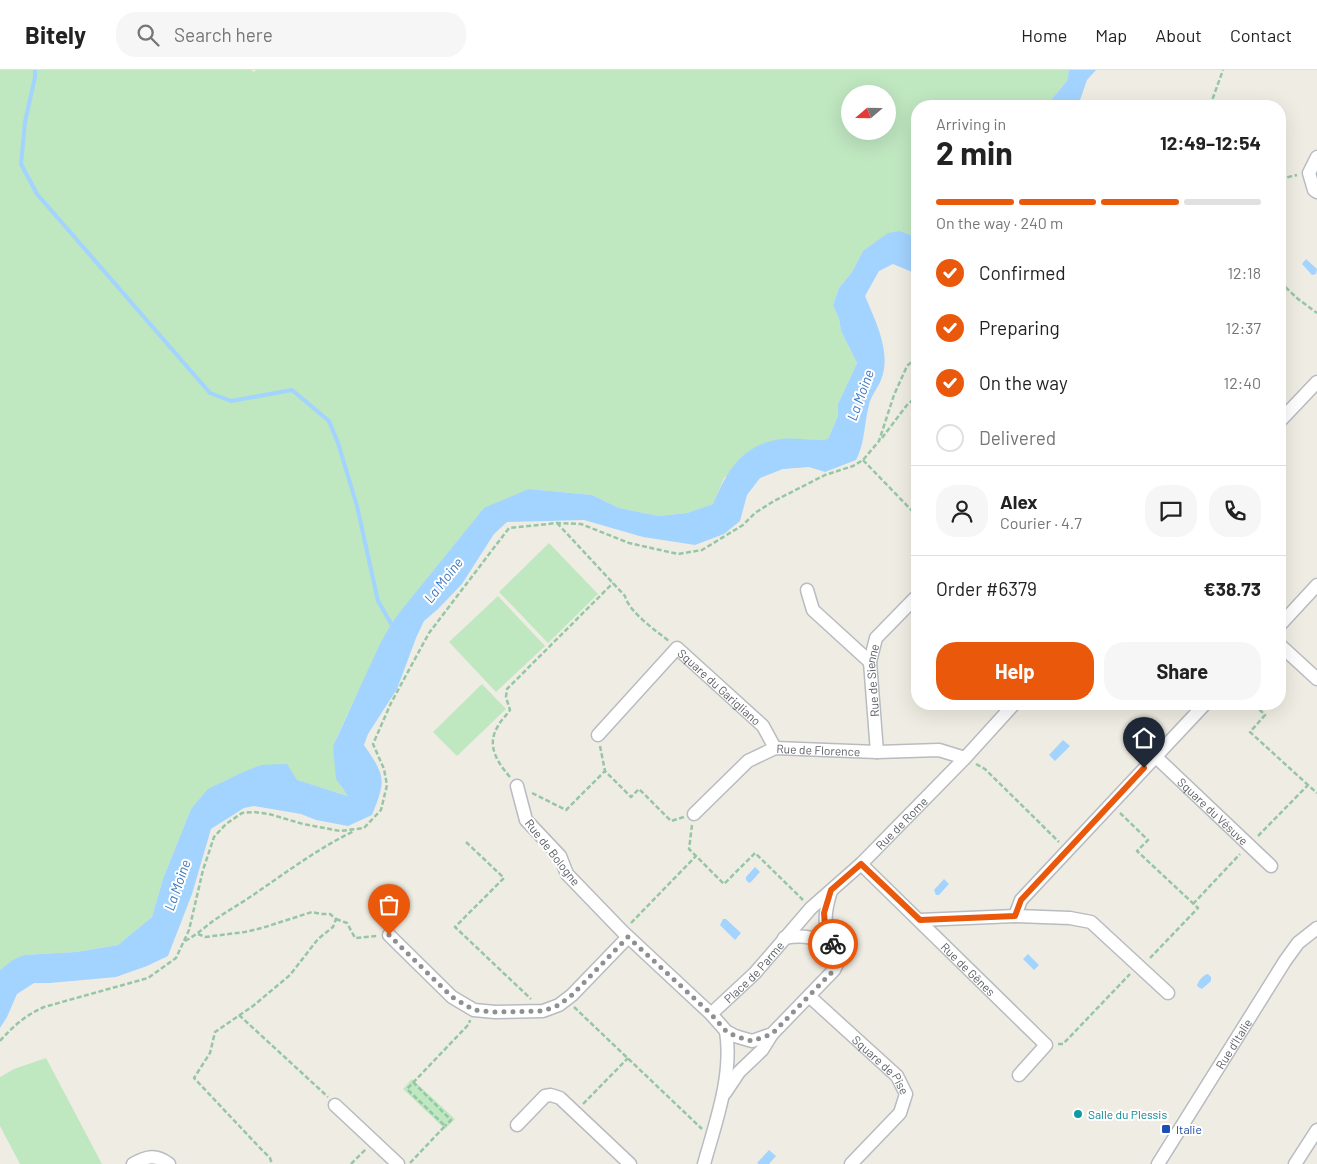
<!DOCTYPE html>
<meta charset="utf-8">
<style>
:root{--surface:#fff;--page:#f6f6f6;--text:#222;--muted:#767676;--line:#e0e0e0;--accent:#ea580c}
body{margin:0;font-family:Barlow,sans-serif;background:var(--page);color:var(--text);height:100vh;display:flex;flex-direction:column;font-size:19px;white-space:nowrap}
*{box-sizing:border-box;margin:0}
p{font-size:16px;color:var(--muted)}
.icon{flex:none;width:28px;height:28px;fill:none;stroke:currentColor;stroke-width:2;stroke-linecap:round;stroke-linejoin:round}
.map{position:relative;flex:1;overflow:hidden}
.drawer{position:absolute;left:911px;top:30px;width:375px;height:610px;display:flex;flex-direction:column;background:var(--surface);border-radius:20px;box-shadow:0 5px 20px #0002}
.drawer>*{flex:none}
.needle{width:32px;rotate:250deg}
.fabs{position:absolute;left:841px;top:15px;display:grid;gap:10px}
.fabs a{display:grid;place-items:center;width:55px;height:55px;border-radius:50%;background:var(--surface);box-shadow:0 5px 20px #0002;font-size:25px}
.pin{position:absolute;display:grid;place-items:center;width:42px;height:42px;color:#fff;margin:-51px -21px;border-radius:50% 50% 50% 0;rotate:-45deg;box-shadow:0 0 5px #0007}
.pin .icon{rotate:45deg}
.courier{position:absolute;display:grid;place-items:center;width:50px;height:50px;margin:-25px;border:4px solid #ea580c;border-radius:50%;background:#fff;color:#222;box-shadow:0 1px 6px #0007}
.headline em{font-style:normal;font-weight:700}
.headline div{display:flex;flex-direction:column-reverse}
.headline{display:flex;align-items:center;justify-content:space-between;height:85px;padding:0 25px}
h1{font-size:32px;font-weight:700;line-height:38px}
.bar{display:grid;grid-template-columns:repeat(4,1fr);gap:8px 5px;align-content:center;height:60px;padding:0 25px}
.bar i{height:6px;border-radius:4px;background:var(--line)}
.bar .on{background:var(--accent)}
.bar p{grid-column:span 4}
.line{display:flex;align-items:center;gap:12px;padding:0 25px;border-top:1px solid var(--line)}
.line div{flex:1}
.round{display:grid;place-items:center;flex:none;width:52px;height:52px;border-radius:20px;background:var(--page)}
ol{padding:0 25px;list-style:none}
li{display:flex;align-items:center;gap:15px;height:55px}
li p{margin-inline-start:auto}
li .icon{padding:5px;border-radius:50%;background:var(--accent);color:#fff;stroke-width:4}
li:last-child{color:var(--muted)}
li i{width:28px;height:28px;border:2px solid var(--line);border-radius:50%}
.primary-button{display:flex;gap:10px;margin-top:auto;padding:10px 25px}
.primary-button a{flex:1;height:58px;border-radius:20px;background:var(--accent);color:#fff;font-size:20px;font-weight:700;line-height:58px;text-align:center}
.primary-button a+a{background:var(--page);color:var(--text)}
header{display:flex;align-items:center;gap:30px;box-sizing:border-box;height:70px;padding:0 25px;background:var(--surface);border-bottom:1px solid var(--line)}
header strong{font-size:24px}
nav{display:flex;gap:28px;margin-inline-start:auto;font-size:18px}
.search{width:350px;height:45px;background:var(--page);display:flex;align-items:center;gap:12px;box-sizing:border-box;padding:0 18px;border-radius:20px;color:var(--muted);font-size:19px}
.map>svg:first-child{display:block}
.green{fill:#bfe7c0;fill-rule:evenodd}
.water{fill:#a3d3ff}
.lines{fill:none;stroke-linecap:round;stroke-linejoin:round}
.stream{stroke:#a3d3ff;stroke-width:4}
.minor-casing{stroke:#b8bbc0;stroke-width:15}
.path{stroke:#96c6a6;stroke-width:2.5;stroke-dasharray:5 2.5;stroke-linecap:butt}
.minor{stroke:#fff;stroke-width:12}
.done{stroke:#8f9191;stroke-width:5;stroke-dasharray:0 9}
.route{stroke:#ea580c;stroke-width:6}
.culture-dot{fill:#0f9aa8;stroke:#fff;stroke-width:2}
.transit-dot{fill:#1a4fb4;stroke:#fff;stroke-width:2}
.labels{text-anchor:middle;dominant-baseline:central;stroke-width:4;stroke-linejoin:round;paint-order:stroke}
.street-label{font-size:12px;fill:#5b5f65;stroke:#fff}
.culture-label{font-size:12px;fill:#0d838f;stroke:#fff;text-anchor:start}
.transit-label{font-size:12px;fill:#164399;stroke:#fff;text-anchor:start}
.water-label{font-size:14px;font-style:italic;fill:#3e78bf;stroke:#fff}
</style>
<header>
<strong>Bitely</strong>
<div class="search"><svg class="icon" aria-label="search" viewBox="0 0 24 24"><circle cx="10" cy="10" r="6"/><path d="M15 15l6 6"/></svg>Search here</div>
<nav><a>Home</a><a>Map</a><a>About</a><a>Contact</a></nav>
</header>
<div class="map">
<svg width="1317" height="1094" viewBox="0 0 1317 1094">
<rect width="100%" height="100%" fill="#efede3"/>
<path class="green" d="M0,0H251L254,2L256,0H1069L1067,11L1046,36H918L917,167L900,161L863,181L852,202L839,218L833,235L839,249L841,261L857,293L838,334V346L828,369L814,371L783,369L724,408L713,434L687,443L659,446L619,438L592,425L529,419L477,447L393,551L345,649L333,676L341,717L349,726L296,710L261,695L224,711L191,739L163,809L152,847L118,875L76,882L24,885L0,900ZM850,24H888V61H850Z
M549,473L598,524L548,573L499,522Z
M498,526L545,576L496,622L449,572Z
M482,614L506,639L457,686L433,662Z
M46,988L102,1094H20L0,1056V1007L14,999Z
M412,1009L455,1049L445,1059L403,1019Z"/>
<path class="water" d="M1069,0H1096L1087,10L1080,30L1075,36H1046L1067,11Z
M900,161L917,167V204L893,194L879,201L865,226C875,250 891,281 882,307C879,317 871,325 869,335C864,354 865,373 856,390L825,402L809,397L783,399L760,408L747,425L740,451L724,464L695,475L643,467L584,450L507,452L494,464L462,514L438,539L424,551L416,568L397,619L368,664L364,675C386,707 386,710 372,745L348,756L316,750L301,744L254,736L244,738L211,759L192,824L168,886L147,896L116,907L50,913H34L17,924L7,947L0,958V900L13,890L24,885L76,882L118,875L152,847L163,809L191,739L208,719L241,703L261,695L287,694L297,710L348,726L336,709L333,676L380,574L393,551L403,538L484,438L529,419L592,425L619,438L659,446L687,443L713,434C727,401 742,374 782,369C797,367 813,372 828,369L838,346V334L857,293L841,261L839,249L833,235L839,218L852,202L863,181L888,163Z
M1306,189L1317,199L1316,204L1312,205L1302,194Z
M1063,670L1070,676L1055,691L1049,685Z
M755,797L760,802L751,812L749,813L746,810V807Z
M944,809L949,814L939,825H936L934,820Z
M723,849H726L741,863L735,870L720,855Z
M1028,884L1039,895L1034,900L1023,889Z
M1208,904L1211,907V911L1202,919L1200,918L1197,916C1198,911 1203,905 1208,904Z
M769,1080L776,1086L769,1094H759L757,1093Z"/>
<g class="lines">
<path class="stream" d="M35,0V7L25,52L21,94L37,124L210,323L231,331L292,320L329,351L338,373L357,436L378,531L393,557"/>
<g class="minor-casing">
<g id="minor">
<path d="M1317,87L1309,103L1314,120L1317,122"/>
<path d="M1280,351L1317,312"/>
<path d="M807,520L813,540L870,592"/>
<path d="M1280,555L1317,515"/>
<path d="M1280,575L1317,609"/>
<path id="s1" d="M598,665L677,578L763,656L775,678"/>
<path id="s2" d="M877,682L870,592L876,568L918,525"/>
<path id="s3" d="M1155,686L1271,796"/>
<path d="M517,716L526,750L560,786L567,804L623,862L711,944L726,961L735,966L752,971L772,964L834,900L840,888C825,860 821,852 831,821"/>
<path id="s4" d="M694,744L748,691L775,678L877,682L939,680L965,688"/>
<path id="s5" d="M861,794L1046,975L1019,1005"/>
<path d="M1015,846L1021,830L1205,634"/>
<path d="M920,850L1015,846L1070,848L1091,852L1168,923"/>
<path d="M389,865L452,927L474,940L495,942L543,941L559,935L572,925L628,867"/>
<path d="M784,868C807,864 814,868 834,877"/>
<path id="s6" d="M809,926L897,1006L906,1024L900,1043L851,1094"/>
<path id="s7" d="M711,944L755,903L811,838L861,794L965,688L1014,634"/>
<path d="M725,1023L739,1002L762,980L772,964"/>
<path d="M335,1035L398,1094"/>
<path d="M517,1055L545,1026L551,1025L560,1028L630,1094"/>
<path d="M133,1094C147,1086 156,1084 169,1094"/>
<path d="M704,1094C716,1051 733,1005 726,961"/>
<path id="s8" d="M1158,1094L1285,891L1298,873L1317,858"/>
<path d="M1295,1094L1317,1060"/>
</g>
</g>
<path class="path" d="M1210,36L1223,0
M1280,109L1297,105
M1280,212L1298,229L1317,243
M882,368L907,335L918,325
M863,390L918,447
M557,453L625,526C629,542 656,561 669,571
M1254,634L1265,645L1250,662L1308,715
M600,676L605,701
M976,694L985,699L1059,772
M510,707C497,692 486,675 498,656C501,650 506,646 510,640L506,627L507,619L613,513
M532,723L566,740L605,701L631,727L639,719L671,751L684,747
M1120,743L1148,770L1137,781L1198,838L1150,888
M692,755L689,779L724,814L755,783L803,830
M1258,766L1308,715L1317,723
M466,772L504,808L455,857L531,929
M1193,834L1240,784
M336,849L347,853L355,868L377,866
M631,853L696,786
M198,864L205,867L245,862L262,858L312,842L321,844H330L336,849L333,857L318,869L290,905L253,936L215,962L210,983L194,1008L261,1079L270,1088L272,1094
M185,871C196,865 204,858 213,851C227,841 242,833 256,823C288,801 319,778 354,761
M574,937L702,1059
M239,945L328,1027
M0,971C13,956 26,945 44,937L148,908L176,888L189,860L203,800L214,767L226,754L242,743L254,742L269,744L303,754L340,761L364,758L381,740L387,715L384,699L373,674L391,633L429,563L509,458L557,453L581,454L629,473L678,484L702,480L743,455L755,443L774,431L825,405L853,396L863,390L879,371L894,325L907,296L918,286
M1058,974H1063L1130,904
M413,1012L451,1050L445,1056
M583,1034L628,988
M410,1093L445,1056L407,1019L469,954L470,950
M351,1094L366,1079"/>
<use href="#minor" class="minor"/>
</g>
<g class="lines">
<path class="done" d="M389,865L452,927L474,940L495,942L543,941L559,935L572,925L628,867L711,944L726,961L735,966L752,971L772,964L834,900L840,888L833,874"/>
<path class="route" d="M833,874L825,855L824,843L831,820L861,794L920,850L1015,846L1021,830L1144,698"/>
</g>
<circle class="culture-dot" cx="1078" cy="1044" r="5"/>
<rect class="transit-dot" x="1161" y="1054" width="10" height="10" rx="2.5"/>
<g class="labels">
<g class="street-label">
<text stroke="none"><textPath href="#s2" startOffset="72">Rue de Sienne</textPath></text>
<text stroke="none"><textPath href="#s1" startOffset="175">Square du Garigliano</textPath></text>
<text stroke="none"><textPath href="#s4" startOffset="149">Rue de Florence</textPath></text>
<text stroke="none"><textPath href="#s3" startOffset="80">Square du Vésuve</textPath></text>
<text stroke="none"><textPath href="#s7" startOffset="270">Rue de Rome</textPath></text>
<text transform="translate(553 782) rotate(52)">Rue de Bologne</text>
<text stroke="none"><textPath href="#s5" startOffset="150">Rue de Gênes</textPath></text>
<text stroke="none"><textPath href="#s7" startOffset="60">Place de Parme</textPath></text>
<text stroke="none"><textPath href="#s8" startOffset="142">Rue d’Italie</textPath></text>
<text stroke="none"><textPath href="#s6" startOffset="100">Square de Pise</textPath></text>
</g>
<g class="culture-label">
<text x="1088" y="1044">Salle du Plessis</text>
</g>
<g class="transit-label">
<text x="1176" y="1059">Italie</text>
</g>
<g class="water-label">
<text transform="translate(860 325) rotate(-70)">La Moine</text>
<text transform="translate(443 510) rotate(-52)">La Moine</text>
<text transform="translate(177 815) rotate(-71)">La Moine</text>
</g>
</g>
</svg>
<div class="fabs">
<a><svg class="needle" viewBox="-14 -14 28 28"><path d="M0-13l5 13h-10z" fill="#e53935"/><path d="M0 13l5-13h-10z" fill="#767676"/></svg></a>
</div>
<div class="pin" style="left:389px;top:865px;background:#ea580c"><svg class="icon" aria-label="bag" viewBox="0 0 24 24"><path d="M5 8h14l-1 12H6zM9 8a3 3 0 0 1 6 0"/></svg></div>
<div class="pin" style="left:1144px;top:698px;background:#1f2937"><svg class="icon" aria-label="home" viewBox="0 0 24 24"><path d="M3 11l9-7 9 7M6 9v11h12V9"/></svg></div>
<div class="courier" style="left:833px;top:874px"><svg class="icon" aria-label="bike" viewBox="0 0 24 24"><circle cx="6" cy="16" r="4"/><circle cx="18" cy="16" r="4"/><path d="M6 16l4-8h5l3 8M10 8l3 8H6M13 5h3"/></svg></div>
<section class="drawer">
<div class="headline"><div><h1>2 min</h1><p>Arriving in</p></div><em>12:49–12:54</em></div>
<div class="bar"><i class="on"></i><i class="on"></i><i class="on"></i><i></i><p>On the way · 240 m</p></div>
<ol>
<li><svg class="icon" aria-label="check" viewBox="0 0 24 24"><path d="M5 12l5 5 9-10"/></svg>Confirmed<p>12:18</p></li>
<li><svg class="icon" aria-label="check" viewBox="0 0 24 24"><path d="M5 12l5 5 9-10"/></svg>Preparing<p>12:37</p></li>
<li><svg class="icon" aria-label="check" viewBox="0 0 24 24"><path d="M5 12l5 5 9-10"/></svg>On the way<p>12:40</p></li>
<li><i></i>Delivered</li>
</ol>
<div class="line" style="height:90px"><a class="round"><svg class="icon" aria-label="person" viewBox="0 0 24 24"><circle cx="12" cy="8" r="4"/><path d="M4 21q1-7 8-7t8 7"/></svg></a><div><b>Alex</b><p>Courier · 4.7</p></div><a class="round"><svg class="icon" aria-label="chat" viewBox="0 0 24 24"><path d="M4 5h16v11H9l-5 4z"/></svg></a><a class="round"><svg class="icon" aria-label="phone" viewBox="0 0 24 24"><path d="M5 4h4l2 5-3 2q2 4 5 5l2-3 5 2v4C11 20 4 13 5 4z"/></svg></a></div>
<div class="line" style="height:65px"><div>Order #6379</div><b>€38.73</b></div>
<div class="primary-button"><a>Help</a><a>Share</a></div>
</section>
</div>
